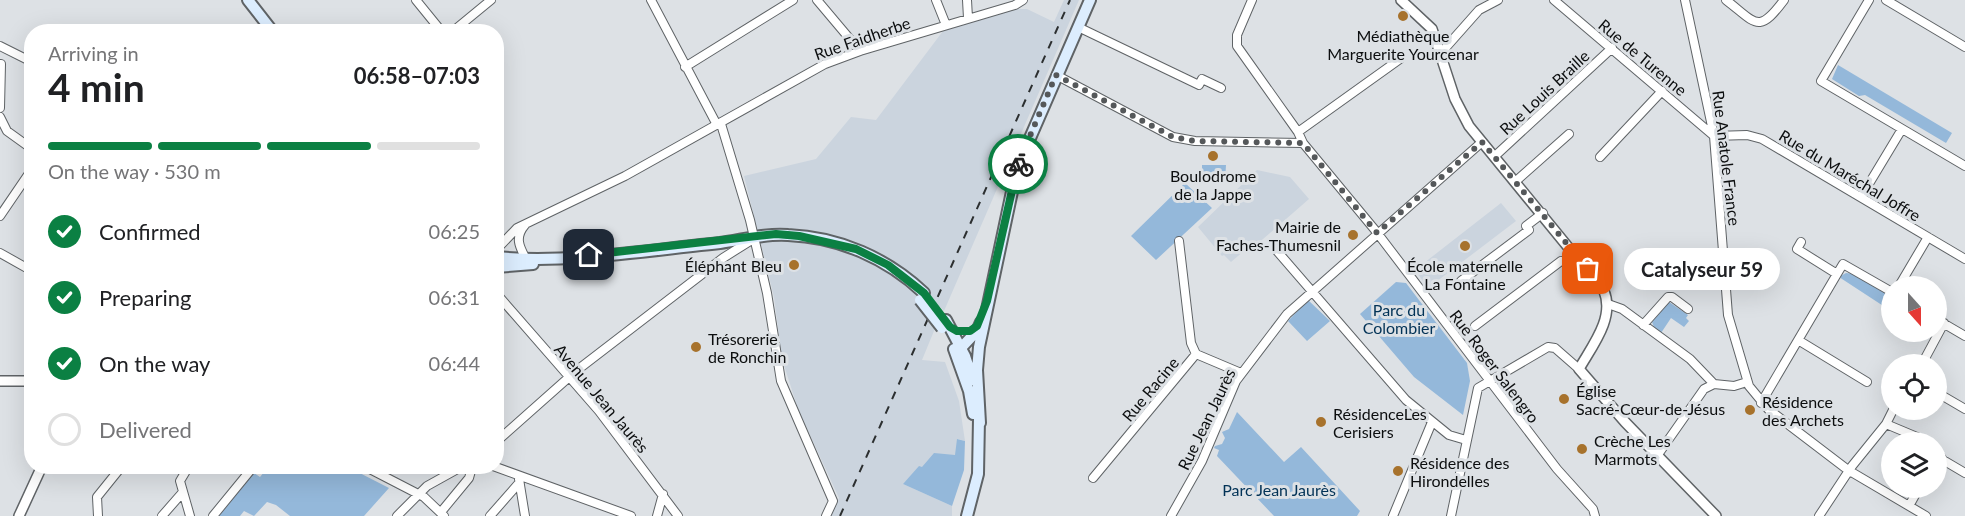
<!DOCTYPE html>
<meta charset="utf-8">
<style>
:root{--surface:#fff;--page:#f2f2f2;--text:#202124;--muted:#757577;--line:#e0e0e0;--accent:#0b8043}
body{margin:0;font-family:Lato,sans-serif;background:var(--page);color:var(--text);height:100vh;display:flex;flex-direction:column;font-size:22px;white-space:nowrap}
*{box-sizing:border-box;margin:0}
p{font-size:20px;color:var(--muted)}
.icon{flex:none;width:33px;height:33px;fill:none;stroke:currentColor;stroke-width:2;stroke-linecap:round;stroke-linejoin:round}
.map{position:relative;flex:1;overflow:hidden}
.sheet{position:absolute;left:24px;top:24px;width:480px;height:450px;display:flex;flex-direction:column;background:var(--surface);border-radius:24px;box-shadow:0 6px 24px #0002}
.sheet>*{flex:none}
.needle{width:39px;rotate:159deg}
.fabs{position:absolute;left:1881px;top:276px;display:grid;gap:12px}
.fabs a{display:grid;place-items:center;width:66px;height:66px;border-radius:50%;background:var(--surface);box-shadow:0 6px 24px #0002;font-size:30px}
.pin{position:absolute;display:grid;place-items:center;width:51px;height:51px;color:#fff;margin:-26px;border-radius:12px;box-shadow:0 3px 9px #0006}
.courier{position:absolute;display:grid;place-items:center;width:60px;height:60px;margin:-30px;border:4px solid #0b8043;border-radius:50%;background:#fff;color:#222;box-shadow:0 2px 8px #0007}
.bubble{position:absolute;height:42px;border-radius:21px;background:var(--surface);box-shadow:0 6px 24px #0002;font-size:20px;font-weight:700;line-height:42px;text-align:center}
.head em{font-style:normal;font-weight:700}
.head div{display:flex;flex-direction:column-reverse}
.head{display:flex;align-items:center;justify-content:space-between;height:102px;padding:0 24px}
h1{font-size:39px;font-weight:700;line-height:45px}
.bar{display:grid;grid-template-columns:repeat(4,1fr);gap:9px 6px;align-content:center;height:72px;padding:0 24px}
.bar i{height:8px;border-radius:4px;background:var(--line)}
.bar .on{background:var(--accent)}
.bar p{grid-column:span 4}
ol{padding:0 24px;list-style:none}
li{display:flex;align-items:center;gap:18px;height:66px}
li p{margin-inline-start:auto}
li .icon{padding:6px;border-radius:50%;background:var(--accent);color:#fff;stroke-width:4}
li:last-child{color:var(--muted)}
li i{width:33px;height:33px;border:3px solid var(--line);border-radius:50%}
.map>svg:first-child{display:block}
.built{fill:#cbd4de}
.green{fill:#94b8da}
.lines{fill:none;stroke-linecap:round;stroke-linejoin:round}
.minor-casing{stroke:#5f6366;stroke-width:10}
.tertiary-casing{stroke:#5f6366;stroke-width:12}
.secondary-casing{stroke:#5f6366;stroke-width:14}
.minor{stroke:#fff;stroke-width:8}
.tertiary{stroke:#fff;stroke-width:9}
.secondary{stroke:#dcedfe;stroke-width:10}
.rail{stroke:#2c2f30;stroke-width:2;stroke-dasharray:8 8;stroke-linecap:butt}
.secondary-bridge-casing{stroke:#5f6366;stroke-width:14;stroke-linecap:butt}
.secondary-bridge{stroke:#dcedfe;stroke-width:10}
.done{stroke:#55585a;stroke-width:6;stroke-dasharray:0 10.8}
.route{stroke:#0b8043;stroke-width:8}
.poi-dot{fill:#a7722c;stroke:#dde1e5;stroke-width:2}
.labels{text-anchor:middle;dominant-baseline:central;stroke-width:6;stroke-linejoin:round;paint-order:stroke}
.poi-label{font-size:16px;fill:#0c0e0f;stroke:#dde1e5;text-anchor:start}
.street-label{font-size:16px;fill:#0c0e0f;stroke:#dde1e5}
.park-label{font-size:16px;fill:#023256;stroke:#dde1e5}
</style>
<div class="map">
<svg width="1965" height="516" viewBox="0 0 1965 516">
<rect width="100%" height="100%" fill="#dde1e5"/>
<path class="built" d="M1064,0H1079L944,311L931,297L925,311L936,326L922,360L945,362L959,401L965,441L958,439L956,455L931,460L903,484L952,506V516H831L839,498L798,409L782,359L774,297L744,176L816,159L851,117L876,120L943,31L1015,9H1027L1054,22Z
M1257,170L1290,177L1309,199L1248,252L1245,250L1231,262L1224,255L1222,256L1198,227Z
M1501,203L1516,221L1428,288L1415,270Z"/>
<path class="green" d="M1838,65L1952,133L1946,143L1865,95L1859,96L1832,79Z
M1202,165H1226L1225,181H1202Z
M1185,183L1212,208L1156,260L1131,236Z
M1846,273L1854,274L1891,296V311L1839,277Z
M1396,282L1406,283L1467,363L1470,381L1463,415L1414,377L1360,314Z
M1308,300L1330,321L1307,341L1288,321Z
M1669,302L1688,315L1686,318L1689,321L1684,327L1671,318L1661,333L1654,327L1652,322Z
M1237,412L1284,462L1301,447L1360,511L1357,516H1274L1217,456L1219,450L1214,448L1215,446L1222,444L1225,438L1222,432L1229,429Z
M957,439L965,441L964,470L952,506L903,484L919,466L922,467L934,453L955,455Z
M269,466L348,467L389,488L364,516H290L276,505L267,502L254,516L244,511L240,516H219L254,473L260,477Z"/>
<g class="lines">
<g class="minor-casing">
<path id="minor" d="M416,0L442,32
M651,0L717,125
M817,0L860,51
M936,0L946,25
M967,0L968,18
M1252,0L1237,35V46L1298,132L1303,143L1375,230L1557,469L1593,509L1595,516
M1554,0L1714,136
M1685,0L1714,136L1728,315L1749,386L1768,409L1848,470L1926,516
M1726,0C1756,23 1758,35 1784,0
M1869,0L1821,81L1965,166
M1886,0L1965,47
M1078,27L1199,85L1202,79L1221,88
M452,32L491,0
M0,46L32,62
M1440,54L1479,10L1498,0
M685,67L793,0
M1056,75L1173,137L1195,141L1303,143
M0,108L1,64
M0,117L7,131L32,149
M721,124L750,220L767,293L781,381L833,501L826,516
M1298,132L1400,59
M1714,136L1747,135L1762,139L1965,259
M1495,156L1612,48
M1600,157L1662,91
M1516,181L1569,134
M1861,197L1902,129
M0,216L32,169
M525,225C513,239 521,249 528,263
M1179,241L1191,343L1196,354
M1801,242L1797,249L1837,274L1843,264L1892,292
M496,250L517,228L625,176L825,64L860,51L1015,5L1023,0
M1277,251L1406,400L1449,435L1466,440
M0,253L32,271
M1461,281L1529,230L1526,226L1543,213
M1899,286L1928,237
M496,293L599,411L678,516
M29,302L32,297
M1608,304L1622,309L1690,359L1714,384L1734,386L1747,382
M1936,319L1965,336
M1643,325L1668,297H1672L1688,309
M1475,326L1561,261
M1798,340L1867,382
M1922,364L1944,323
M1936,392L1965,409
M1761,403L1837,274
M1886,424L1929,442
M496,442L576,371L723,258L750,241
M1936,450L1943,460L1965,473
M1657,456L1704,389L1714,384
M189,466L180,481L190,516
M364,466L424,497L444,516
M493,466L631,516
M1093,478L1196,354L1241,373
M519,479L525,516
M1909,506L1919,488
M441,512L469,478L471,471L468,466
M98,516L97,497L122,466
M162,516L183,492
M213,516L254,466
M397,516L427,486L463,466
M490,516L519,483
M657,516L663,494
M1171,516L1202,461L1236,381L1287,314L1482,142
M1393,516L1432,422
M1451,516L1478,388L1548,347L1555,348L1579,369
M1819,516L1852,466L1886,424L1893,410"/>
</g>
<g class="tertiary-casing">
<path id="tertiary" d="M1401,0L1432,29L1455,99L1469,126L1604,291C1615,318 1592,346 1579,369L1625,422L1716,516
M0,381H32
M19,516L42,466"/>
</g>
<g class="secondary-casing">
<path id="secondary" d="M248,0L273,32
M496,257C566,264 650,250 720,243C742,240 766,233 788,235C839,237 887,258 924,293
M496,267L533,264
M946,320L965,356L973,380
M954,349L969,391L973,414
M958,351L977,331L981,322
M980,423L977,370L979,347L1017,168L1090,0
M967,516L978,474L979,419"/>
</g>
<use href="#minor" class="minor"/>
<use href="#tertiary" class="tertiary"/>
<use href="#secondary" class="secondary"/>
<path class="rail" d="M840,516L1070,0"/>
<g class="secondary-bridge-casing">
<path id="secondary-bridge" d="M920,300L942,328"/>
</g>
<use href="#secondary-bridge" class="secondary-bridge"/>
</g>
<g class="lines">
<path class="done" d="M1018,164L1056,75L1173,137L1195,141L1303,143L1377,233L1482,142L1588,269"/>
<path class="route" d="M589,255L776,234L799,236L856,249L888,265L924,293L950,327L957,331H970L977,326L987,301L1018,164"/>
</g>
<g class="poi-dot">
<circle cx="1403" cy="16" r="6"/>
<circle cx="1213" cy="156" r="6"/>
<circle cx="1353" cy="235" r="6"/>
<circle cx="1465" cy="246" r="6"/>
<circle cx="794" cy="265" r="6"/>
<circle cx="696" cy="347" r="6"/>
<circle cx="1564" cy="399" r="6"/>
<circle cx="1750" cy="410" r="6"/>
<circle cx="1321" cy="422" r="6"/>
<circle cx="1582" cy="449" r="6"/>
<circle cx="1398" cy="471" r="6"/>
</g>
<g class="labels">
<g class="poi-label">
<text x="1403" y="35" text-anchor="middle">Médiathèque<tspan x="1403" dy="18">Marguerite Yourcenar</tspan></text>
<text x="1213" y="175" text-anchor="middle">Boulodrome<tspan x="1213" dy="18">de la Jappe</tspan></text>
<text x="1341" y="226" text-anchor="end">Mairie de<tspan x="1341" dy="18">Faches-Thumesnil</tspan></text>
<text x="782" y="265" text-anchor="end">Éléphant Bleu</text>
<text x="1465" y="265" text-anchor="middle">École maternelle<tspan x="1465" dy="18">La Fontaine</tspan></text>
<text x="708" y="338">Trésorerie<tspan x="708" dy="18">de Ronchin</tspan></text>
<text x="1576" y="390">Église<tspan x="1576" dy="18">Sacré-Cœur-de-Jésus</tspan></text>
<text x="1762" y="401">Résidence<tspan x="1762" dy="18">des Archets</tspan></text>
<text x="1333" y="413">RésidenceLes<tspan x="1333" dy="18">Cerisiers</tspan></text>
<text x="1594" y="440">Crèche Les<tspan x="1594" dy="18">Marmots</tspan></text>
<text x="1410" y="462">Résidence des<tspan x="1410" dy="18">Hirondelles</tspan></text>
</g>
<g class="street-label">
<text transform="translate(862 38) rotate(-19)">Rue Faidherbe</text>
<text transform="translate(1643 57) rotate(40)">Rue de Turenne</text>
<text transform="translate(1544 92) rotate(-43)">Rue Louis Braille</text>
<text transform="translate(1727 158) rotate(83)">Rue Anatole France</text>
<text transform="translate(1850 175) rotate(31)">Rue du Maréchal Joffre</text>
<text transform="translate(1495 366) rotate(53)">Rue Roger Salengro</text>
<text transform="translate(1150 389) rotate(-50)">Rue Racine</text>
<text transform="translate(602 398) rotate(50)">Avenue Jean Jaurès</text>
<text transform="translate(1206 419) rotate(-64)">Rue Jean Jaurès</text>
</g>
<g class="park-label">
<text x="1399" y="309">Parc du<tspan x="1399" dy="18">Colombier</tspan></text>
<text x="1279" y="489">Parc Jean Jaurès</text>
</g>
</g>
</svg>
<div class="fabs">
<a><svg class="needle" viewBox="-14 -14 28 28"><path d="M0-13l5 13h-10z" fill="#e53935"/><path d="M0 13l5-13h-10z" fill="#757577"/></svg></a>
<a><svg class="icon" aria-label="locate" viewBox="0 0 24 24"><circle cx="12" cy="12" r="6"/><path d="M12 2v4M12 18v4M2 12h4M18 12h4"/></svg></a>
<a><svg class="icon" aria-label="layers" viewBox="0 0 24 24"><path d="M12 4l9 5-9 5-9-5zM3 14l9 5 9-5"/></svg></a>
</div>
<div class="pin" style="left:1588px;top:269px;background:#ea580c"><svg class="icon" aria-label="bag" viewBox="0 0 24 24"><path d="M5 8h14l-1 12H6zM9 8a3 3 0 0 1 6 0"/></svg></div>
<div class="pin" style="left:589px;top:255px;background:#1f2937"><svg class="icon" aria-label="home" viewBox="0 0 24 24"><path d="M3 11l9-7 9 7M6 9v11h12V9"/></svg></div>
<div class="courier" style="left:1018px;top:164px"><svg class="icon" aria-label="bike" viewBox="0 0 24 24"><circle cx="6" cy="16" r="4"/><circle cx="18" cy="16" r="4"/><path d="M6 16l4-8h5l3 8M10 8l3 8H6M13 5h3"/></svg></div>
<div class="bubble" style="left:1624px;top:248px;width:156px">Catalyseur 59</div>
<section class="sheet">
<div class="head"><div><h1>4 min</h1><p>Arriving in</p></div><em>06:58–07:03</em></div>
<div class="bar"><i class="on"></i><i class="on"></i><i class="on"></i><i></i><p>On the way · 530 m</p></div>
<ol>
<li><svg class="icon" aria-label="check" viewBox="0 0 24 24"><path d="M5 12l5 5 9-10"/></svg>Confirmed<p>06:25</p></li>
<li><svg class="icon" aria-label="check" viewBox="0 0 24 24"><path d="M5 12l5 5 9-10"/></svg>Preparing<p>06:31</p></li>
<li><svg class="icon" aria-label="check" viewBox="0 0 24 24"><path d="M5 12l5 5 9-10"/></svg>On the way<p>06:44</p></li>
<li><i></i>Delivered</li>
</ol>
</section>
</div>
